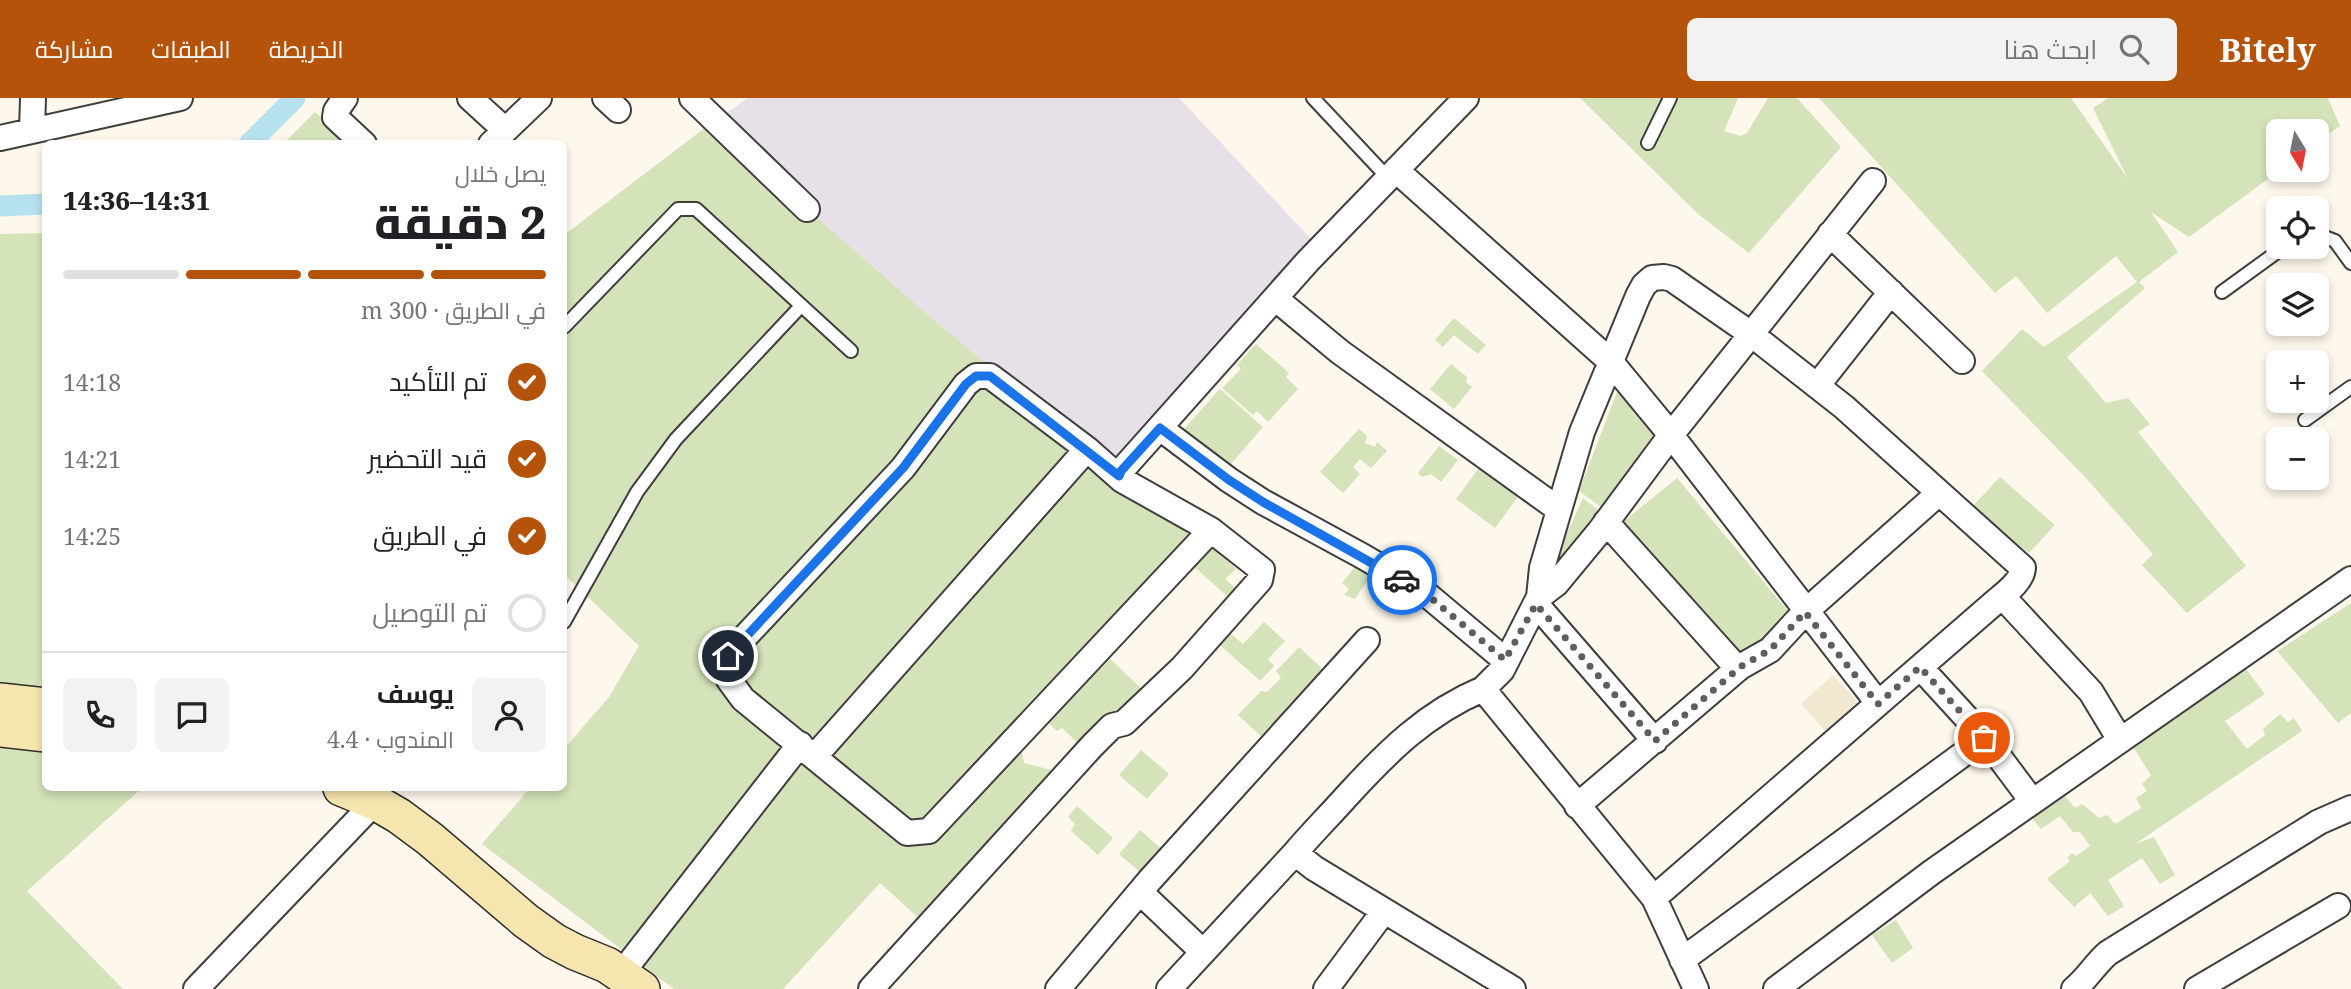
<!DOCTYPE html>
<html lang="ar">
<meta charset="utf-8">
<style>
:root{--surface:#fff;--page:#f2f2f2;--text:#202124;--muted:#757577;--line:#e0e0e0;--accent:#b45309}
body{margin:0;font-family:"Noto Serif",Cairo,serif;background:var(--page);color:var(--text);direction:rtl;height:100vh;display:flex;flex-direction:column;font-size:26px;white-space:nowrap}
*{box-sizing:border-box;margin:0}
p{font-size:23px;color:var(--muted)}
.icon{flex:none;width:38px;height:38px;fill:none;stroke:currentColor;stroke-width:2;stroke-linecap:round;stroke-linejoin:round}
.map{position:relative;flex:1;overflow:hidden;direction:ltr}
.details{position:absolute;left:42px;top:42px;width:525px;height:651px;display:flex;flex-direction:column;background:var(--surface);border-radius:10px;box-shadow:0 4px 10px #0003;direction:rtl}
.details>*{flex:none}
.needle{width:46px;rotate:170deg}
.tools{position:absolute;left:2266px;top:21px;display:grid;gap:14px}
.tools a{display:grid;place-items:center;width:63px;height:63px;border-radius:10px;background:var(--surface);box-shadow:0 4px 10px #0003;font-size:35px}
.pin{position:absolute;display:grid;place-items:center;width:60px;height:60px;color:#fff;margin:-30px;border:4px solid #fff;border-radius:50%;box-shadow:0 2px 7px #0007}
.courier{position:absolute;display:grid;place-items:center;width:70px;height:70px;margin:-35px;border:5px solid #1a73e8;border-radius:50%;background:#fff;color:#222;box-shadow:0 2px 9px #0007}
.overview em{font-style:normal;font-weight:800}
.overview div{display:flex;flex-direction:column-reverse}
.overview{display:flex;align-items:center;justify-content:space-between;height:119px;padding:0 21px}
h1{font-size:46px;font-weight:800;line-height:52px}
.bar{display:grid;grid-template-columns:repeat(4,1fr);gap:10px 7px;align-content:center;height:84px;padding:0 21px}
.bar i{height:9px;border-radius:5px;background:var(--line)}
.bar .active{background:var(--accent)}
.bar p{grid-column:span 4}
.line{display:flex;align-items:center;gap:18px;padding:0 21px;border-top:2px solid var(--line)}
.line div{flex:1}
.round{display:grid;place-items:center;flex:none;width:74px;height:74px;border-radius:10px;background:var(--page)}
ol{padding:0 21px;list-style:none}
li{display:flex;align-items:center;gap:21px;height:77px}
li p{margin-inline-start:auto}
li .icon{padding:7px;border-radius:50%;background:var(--accent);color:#fff;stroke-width:4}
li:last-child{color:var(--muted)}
li i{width:38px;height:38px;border:4px solid var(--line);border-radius:50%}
header{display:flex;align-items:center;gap:42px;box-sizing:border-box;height:98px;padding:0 35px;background:var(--accent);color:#fff}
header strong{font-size:33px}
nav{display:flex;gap:38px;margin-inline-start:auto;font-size:24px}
.search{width:490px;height:63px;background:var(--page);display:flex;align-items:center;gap:18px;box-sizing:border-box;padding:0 24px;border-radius:10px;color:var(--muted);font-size:26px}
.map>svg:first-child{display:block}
.industrial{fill:#e7e0e9}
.farmland{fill:#f0e9cf}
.green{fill:#d4e3b9}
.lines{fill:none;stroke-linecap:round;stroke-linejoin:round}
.canal{stroke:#b6e1ef;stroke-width:21}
.lane-casing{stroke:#3e3e3e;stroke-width:16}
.street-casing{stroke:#3e3e3e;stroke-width:28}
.secondary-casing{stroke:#2d2d2d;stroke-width:38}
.lane{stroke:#fff;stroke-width:12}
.street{stroke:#fff;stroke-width:24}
.secondary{stroke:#f6e5ae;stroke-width:35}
.done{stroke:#605e5a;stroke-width:7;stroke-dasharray:0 12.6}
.route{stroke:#1a73e8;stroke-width:9}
</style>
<header>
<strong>Bitely</strong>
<div class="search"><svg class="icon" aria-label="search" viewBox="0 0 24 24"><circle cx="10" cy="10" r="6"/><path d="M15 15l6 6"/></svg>ابحث هنا</div>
<nav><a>الخريطة</a><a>الطبقات</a><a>مشاركة</a></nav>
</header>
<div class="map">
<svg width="2351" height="891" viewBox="0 0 2351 891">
<rect width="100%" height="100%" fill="#fdf7ec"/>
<path class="industrial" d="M748,0H1179L1311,141L1107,368L927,216L710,26Z"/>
<path class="farmland" d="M1833,577L1864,612L1832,640L1801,606Z"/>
<path class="green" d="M1580,0H1738L1724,33L1741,38L1747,35L1768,0H1797L1841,49L1749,155L1698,116Z
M1819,0H2071L2128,81L2093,10L2108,0H2328L2340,28L2317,44V33H2278L2280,72L2189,139L2151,114L2178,154L2139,184L2145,190L2067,259L2106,305L2128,300L2150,326L2138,334L2246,468L2187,515L2142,467L2153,456L2085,379L1982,273L2022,231L2044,249L2137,184L2116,158L2047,215L2016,178L1995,195Z
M315,14L351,45L283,46Z
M710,26L927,216L1193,440L1017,631L1024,665L1059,674L922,823L880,785L783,891H674L482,746L530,690H564V651L609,599L639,548L564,476V137Z
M45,135L46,690H142L27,793L123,891H0V136Z
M1454,220L1486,247L1478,256L1454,237L1443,249L1435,242Z
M1256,246L1289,275L1286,279L1298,291L1268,324L1257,313L1253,317L1222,290L1241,271L1237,267Z
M1451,266L1467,279L1466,284L1472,289L1454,311L1430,291Z
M1619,289L1659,342L1608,414L1579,393Z
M1220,291L1263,329L1225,373L1183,336L1184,331Z
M1359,331L1367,338L1365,345L1375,349L1377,344L1387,353L1371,370L1360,361L1353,369L1360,376L1343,395L1320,374Z
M1439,348L1458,362L1441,384L1431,376L1422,379L1418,375Z
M1484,363L1523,392L1495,430L1456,401Z
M2000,379L2055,427L2029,455L1972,409Z
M1677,380L1793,519L1740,569L1618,428Z
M1583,400L1605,418L1549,476Z
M1213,435L1233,453L1226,462L1236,471L1225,481L1239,493L1231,502L1188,463Z
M1361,461L1377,469L1355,501L1344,497L1349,491L1342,485Z
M2351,505V615L2338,625L2277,553Z
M1264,524L1285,543L1268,561L1274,568L1260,583L1220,547L1231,536L1243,546Z
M1299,549L1332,580L1269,646L1238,617L1261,593L1267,594L1281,580L1276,573Z
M1102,553L1145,594L1082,649L1062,630L1057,633L1044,621Z
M2246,571L2265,596L2225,623L2247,651L2265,637L2263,631L2280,616L2288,624L2294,620L2302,633L2135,746L2154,739L2175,777L2160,786L2142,760L2108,782L2124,808L2108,818L2090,795L2074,809L2047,781L2070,763L2067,760L2072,755L2076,758L2090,748L2080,734H2073L2060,718L2041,731L2032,720L2064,697L2075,710L2082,706L2099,720L2107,717L2115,726L2141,710L2136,700L2147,693L2142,686L2151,677L2133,649Z
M1141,652L1169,676L1147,701L1119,677Z
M1077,708L1113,740L1098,757L1071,733L1075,726L1068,719Z
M1140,732L1163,752L1147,774L1144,769L1140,774L1119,756Z
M1896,822L1913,850L1892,865L1872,837Z"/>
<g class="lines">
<path class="canal" d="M249,46L295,0
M0,108L46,106"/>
<g class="lane-casing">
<path id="lane" d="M1313,0L1388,80
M1648,45L1670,0
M2317,136L2335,143L2351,165
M2222,194L2284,149
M564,229L678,111H696L851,253
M2305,322L2351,289
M564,524L637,394L676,341L801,208"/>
</g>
<g class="street-casing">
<path id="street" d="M345,0L336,13L335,19L364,46
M470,0L505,32
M605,0L618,12
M692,0L807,111
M32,33L33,0
M0,40L180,0
M491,46L539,0
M1396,72L1610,263L1671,337L1878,605
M1830,136L1962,263
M1276,201L1340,254L1558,411
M1817,288L1891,194
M1160,330L1229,382L1263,404L1364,459L1425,495L1505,562
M1119,378L1121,373L1308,163L1466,0
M1606,424L1738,571
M2002,498L2091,594L2120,642
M1539,499L1556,486L1599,434L1671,337L1873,83
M1536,506L1655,643
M1920,569L1985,640L2032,703
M1483,591C1426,615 1387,654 1346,699C1329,718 1311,736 1295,755L1314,770L1513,891
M815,658L1087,351
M1577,708L1740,569L1770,552L1805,514L1939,395
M1140,794L1203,854
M1654,800L1483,591L1502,572L1539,499L1542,470L1582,334L1638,198L1644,187L1652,180L1664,179L1672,181L1751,236L1844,309L2023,470C2022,484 2004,496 1994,505L1654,800L1696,891
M1682,862L1985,640
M621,876L800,646
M196,891L375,704
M871,891L1092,648L1112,628L1124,625L1182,570L1260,482L1262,472L1211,432L1122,382L1087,351L990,278H976L966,286L903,370L728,557L729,582L743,601L907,735L929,733L1211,432
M1058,891L1149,783L1367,542
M1169,891L1295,755
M1326,891L1384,813
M1776,891L1932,774L2351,481
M2074,891C2087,881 2095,866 2108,855L2319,724L2351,710
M2197,891L2338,808"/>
</g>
<g class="secondary-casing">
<path id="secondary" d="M0,603L46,608
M0,631L46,636
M341,690L375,704L399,718L430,741L526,823L554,843L575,854L607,867L642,891"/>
</g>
<use href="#lane" class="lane"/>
<use href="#street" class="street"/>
<use href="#secondary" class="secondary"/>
</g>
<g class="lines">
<path class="done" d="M1402,482L1425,495L1505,562L1536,506L1655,643L1740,569L1770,552L1805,514L1878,606L1920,569L1984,640"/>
<path class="route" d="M728,558L903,370L966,286L976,278H990L1119,378L1121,373L1160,330L1229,382L1263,404L1402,482"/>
</g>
</svg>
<div class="tools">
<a><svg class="needle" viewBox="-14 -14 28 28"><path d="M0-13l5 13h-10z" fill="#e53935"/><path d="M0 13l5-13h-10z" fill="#757577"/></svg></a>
<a><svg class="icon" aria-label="locate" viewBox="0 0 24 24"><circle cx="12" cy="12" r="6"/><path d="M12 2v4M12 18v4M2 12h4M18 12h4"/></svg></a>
<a><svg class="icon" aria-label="layers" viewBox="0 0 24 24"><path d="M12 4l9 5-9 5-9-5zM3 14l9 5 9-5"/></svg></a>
<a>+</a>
<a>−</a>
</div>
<div class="pin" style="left:1984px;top:640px;background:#ea580c"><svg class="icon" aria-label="bag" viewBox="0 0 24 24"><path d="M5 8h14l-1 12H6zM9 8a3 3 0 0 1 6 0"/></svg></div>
<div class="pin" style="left:728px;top:558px;background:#1f2937"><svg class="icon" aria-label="home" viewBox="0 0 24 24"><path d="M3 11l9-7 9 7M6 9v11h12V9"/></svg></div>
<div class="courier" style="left:1402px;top:482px"><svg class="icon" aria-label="car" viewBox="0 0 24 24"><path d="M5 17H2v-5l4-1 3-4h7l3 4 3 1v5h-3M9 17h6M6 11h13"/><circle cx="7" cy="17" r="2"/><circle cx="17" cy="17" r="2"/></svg></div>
<section class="details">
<div class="overview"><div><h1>2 دقيقة</h1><p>يصل خلال</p></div><em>14:31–14:36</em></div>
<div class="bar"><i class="active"></i><i class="active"></i><i class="active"></i><i></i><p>في الطريق · 300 m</p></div>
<ol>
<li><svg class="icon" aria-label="check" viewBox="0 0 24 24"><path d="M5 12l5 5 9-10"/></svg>تم التأكيد<p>14:18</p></li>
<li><svg class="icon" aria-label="check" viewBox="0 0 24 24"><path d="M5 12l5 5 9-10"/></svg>قيد التحضير<p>14:21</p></li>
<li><svg class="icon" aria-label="check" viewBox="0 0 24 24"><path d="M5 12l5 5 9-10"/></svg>في الطريق<p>14:25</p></li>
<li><i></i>تم التوصيل</li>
</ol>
<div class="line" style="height:126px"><a class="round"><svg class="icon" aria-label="person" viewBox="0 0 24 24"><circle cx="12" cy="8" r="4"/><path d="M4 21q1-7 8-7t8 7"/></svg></a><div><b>يوسف</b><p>المندوب · 4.4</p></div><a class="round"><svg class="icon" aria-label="chat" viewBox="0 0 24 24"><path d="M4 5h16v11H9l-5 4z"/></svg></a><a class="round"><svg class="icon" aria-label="phone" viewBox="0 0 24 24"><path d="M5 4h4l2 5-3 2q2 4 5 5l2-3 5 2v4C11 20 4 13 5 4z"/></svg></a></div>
</section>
</div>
